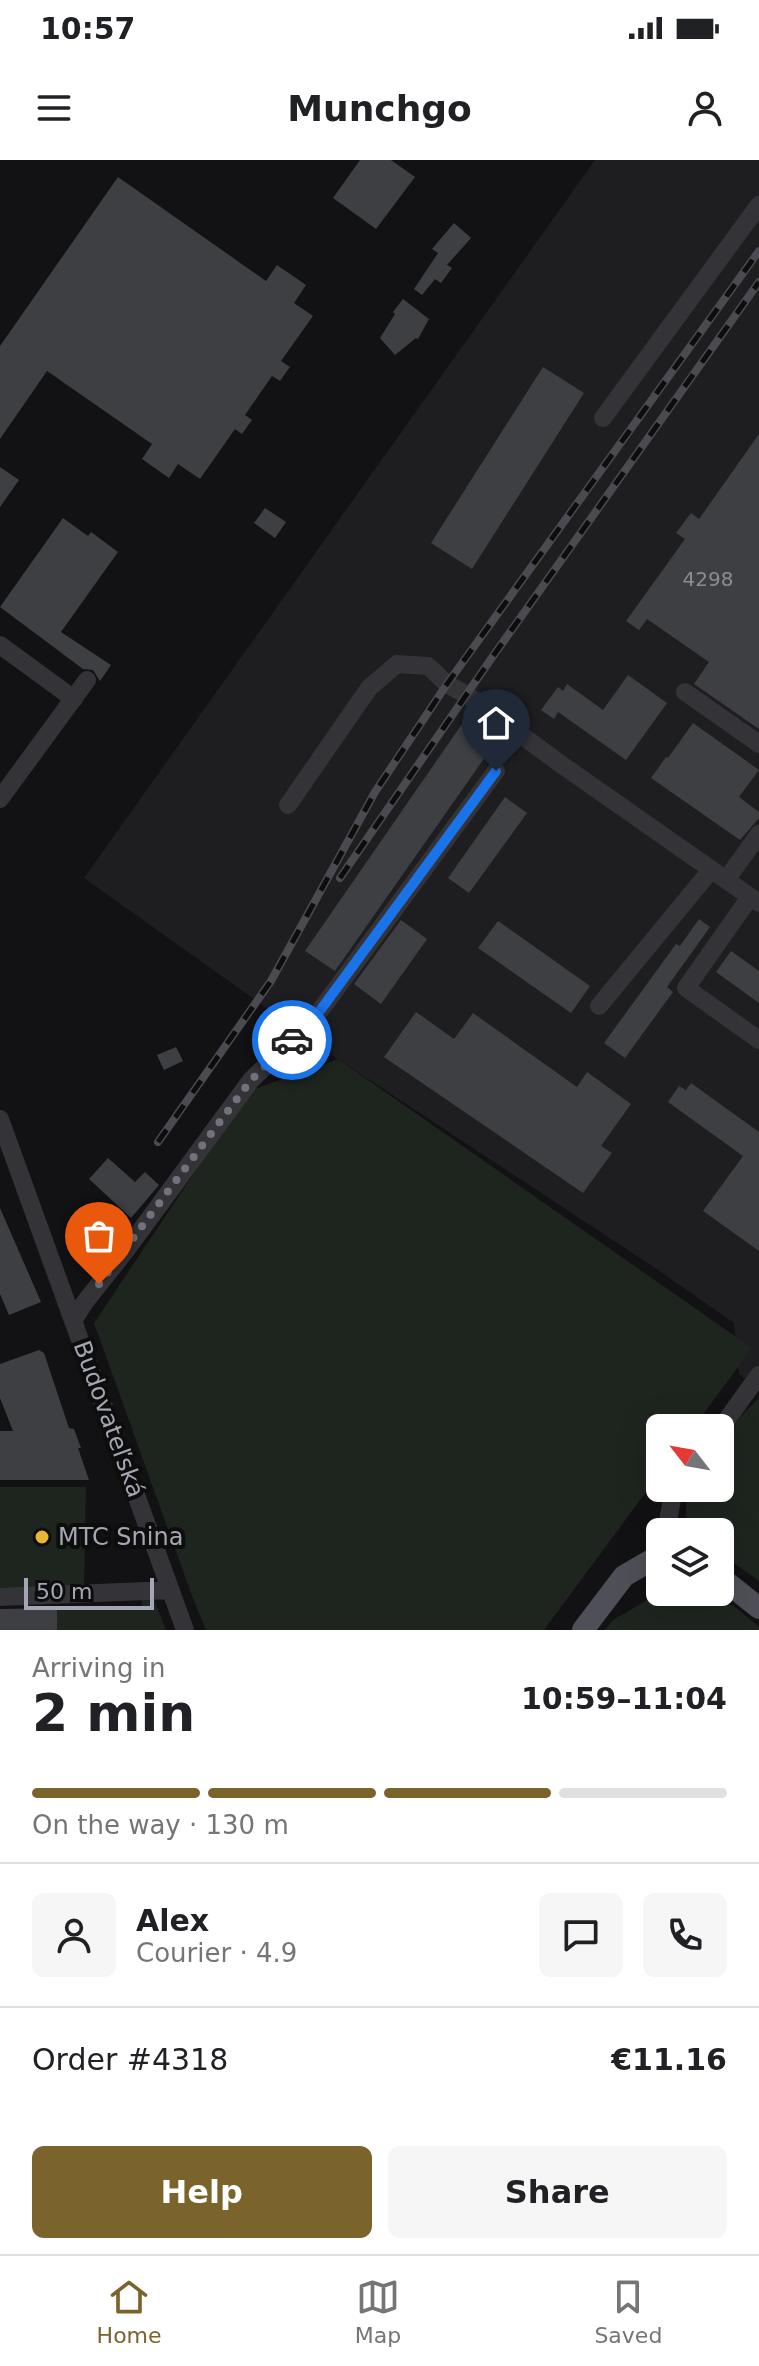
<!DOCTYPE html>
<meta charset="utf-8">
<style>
:root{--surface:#fff;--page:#f6f6f6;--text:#202124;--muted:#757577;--line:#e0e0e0;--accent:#7a642c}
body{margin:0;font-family:"DejaVu Sans",sans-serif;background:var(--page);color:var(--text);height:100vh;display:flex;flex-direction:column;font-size:30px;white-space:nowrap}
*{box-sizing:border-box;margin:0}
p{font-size:26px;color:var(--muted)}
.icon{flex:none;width:44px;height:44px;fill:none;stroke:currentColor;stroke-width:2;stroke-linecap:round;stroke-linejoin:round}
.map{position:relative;height:1470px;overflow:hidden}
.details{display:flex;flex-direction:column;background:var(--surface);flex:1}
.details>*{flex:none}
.needle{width:52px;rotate:301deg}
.controls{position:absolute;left:646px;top:1254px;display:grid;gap:16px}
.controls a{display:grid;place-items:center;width:88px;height:88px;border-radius:12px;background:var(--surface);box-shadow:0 8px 32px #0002;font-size:40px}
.scale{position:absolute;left:24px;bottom:20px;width:130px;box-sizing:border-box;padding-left:8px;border:4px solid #a4a7b3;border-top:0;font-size:22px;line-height:28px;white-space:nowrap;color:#a4a7b3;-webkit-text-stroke:6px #0d0d0e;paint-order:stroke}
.pin{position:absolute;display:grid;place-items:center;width:68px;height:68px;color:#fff;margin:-82px -34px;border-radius:50% 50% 50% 0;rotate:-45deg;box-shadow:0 0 8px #0007}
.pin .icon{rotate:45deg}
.courier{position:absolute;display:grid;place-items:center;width:80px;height:80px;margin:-40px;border:6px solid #1a73e8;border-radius:50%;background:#fff;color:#222;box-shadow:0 2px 10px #0007}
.overview em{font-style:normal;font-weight:700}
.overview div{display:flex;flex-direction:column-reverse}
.overview{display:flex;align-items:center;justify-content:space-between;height:136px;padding:0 32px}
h1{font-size:52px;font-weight:700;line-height:60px}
.bar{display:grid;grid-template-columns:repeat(4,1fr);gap:12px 8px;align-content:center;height:96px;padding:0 32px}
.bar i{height:10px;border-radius:6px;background:var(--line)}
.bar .current{background:var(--accent)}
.bar p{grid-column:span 4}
.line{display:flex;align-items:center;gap:20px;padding:0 32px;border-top:2px solid var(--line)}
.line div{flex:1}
.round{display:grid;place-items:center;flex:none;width:84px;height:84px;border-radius:12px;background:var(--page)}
.action{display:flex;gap:16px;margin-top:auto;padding:16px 32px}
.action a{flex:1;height:92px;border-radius:12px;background:var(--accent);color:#fff;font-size:32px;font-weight:700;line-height:92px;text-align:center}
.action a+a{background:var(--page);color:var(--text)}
.status{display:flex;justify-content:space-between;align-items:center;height:56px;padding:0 40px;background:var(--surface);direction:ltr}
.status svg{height:22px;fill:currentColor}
header{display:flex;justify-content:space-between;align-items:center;height:104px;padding:0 32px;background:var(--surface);font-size:36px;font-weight:700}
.dock{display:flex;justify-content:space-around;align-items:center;height:112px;border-top:2px solid var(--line);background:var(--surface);font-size:22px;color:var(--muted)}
.dock a{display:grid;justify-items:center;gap:4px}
.dock .current{color:var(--accent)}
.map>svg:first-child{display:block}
.built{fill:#1e1e20}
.green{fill:#1e251f}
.building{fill:#3e3f43}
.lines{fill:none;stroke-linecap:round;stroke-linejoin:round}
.minor{stroke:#333338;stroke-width:18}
.major{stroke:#4f5057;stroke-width:22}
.rail-casing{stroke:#4a4b51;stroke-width:8}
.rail{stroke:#0d0d0e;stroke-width:5;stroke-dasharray:15;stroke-linecap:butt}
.done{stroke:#71727b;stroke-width:8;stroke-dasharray:0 14.4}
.route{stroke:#1a73e8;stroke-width:10}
.poi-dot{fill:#e8b635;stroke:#0d0d0e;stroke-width:3}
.labels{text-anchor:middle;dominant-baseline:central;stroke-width:8;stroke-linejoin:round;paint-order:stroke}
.number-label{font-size:20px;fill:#8a8d97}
.street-label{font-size:24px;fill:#a4a7b3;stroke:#0d0d0e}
.poi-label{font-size:24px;fill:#a4a7b3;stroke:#0d0d0e;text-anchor:start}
</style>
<div class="status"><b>10:57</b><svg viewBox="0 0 49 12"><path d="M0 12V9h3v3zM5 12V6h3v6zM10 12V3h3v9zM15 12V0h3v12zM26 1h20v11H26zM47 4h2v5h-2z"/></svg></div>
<header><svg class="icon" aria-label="menu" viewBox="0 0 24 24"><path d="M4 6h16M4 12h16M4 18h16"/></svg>Munchgo<svg class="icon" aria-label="person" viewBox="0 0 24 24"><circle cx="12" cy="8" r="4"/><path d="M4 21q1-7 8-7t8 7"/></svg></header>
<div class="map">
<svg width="759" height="1470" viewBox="0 0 759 1470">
<rect width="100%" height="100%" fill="#121113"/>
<path class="built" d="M595,0H759V1229L739,1214L734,1163L655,1108L338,899L84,718Z"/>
<path class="green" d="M338,899L752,1188L693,1268H660V1313L544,1470H206L192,1436L94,1163L249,931Z
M759,1238V1421L720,1393V1372H694C683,1358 685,1345 689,1328H720V1284L741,1256Z
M0,1327H86L84,1430L0,1428Z
M661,1432H690L734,1446L759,1467V1470H605L613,1460Z
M142,1440H154L166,1470H57V1448H142Z"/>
<path class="building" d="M360,0H391L415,17L376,69L333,38Z
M118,17L266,121L277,105L306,125L294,143L313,156L281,201L290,207L280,221L272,216L245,255L252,260L242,274L235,269L200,319L178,304L169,318L142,299L152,284L47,211L0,279V186Z
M454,63L471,78L447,105L452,108L441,123L435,119L422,135L414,129L438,93L432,89Z
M403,139L429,159L418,179L416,178L395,195L380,178L395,154L393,152Z
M543,207L584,233L472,409L431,383Z
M759,274V569L694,524L709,502L647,459L639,470L626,461L685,379L676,373L691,353L699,359Z
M0,307L19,320L0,347Z
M265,348L286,362L275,378L254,363Z
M63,358L88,376L91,372L118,392L61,472L111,505L100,521L93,510L83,509L0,447Z
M628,515L667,543L626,600L558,552L554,559L541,550L558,527L563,531L567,524L603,550Z
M464,561L495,583L335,811L305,791Z
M693,563L759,610L739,637L759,652V658L740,680L651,618L666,597L668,598Z
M505,637L527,653L469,733L448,718Z
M699,759L710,767L667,827L673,832L625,898L604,883L676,784L680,786Z
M401,760L427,779L381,844L354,824Z
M498,761L590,826L571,853L478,788Z
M731,791L759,811V843L716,812Z
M416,852L454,879L473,853L577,927L587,912L631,944L601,986L612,993L583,1033L384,897Z
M176,887L183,901L164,910L157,895Z
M691,923L759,972V1091L703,1051L743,996L668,942L679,926L686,930Z
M108,998L135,1022L145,1012L159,1025L131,1058L89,1019Z
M0,1048L41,1142L9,1155L0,1134Z
M39,1190L44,1193L69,1268L74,1269L81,1288H78L89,1320H0V1271H13L0,1238V1204Z
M57,1448V1470H0V1449Z"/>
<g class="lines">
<path class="minor" d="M603,258L759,45
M0,485L74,539
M685,532L759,584
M0,639L87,520
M288,645L369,528L397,504L428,506L447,524L467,535L562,605L759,743
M726,720L759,674
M750,737L686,828L759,880
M599,846L711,710
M0,959L185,1470
M73,1161L85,1142L127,1089L251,920L311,863L496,611
M720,1269L759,1215
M666,1372L673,1334L677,1328
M0,1437L171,1430"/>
<path class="major" d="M720,1417L759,1448
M583,1470L624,1416L660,1395"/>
<g class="rail-casing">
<path id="rail" d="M340,718L491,499L759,122
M158,982L271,821L375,632L447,524L759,91"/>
</g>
<use href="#rail" class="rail"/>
</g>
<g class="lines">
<path class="done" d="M99,1124L251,920L292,880"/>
<path class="route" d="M292,880L311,863L496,611"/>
</g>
<circle class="poi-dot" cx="42" cy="1377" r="8"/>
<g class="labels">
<g class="number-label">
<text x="708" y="419">4298</text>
</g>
<g class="street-label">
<text transform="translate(109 1259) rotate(70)">Budovateľská</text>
</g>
<g class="poi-label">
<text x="58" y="1377">MTC Snina</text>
</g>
</g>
</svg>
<div class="controls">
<a><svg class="needle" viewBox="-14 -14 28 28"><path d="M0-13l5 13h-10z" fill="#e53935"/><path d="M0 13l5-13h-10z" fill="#757577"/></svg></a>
<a><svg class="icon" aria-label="layers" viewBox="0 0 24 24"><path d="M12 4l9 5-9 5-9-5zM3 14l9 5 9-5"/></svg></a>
</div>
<div class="scale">50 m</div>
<div class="pin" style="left:99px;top:1124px;background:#ea580c"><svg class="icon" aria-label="bag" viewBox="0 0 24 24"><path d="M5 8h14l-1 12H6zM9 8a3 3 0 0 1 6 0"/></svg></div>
<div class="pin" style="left:496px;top:611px;background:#1f2937"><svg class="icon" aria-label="home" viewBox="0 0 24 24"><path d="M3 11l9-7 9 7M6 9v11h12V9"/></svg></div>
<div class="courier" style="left:292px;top:880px"><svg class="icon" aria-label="car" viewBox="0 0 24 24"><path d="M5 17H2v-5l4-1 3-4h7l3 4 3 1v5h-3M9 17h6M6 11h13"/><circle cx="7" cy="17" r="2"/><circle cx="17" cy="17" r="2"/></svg></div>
</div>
<section class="details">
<div class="overview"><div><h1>2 min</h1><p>Arriving in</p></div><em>10:59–11:04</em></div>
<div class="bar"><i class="current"></i><i class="current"></i><i class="current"></i><i></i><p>On the way · 130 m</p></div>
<div class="line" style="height:144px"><a class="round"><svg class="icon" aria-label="person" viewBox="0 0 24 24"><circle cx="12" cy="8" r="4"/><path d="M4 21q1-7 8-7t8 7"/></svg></a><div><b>Alex</b><p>Courier · 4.9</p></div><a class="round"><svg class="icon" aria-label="chat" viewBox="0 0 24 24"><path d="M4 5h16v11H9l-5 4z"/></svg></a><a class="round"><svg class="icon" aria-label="phone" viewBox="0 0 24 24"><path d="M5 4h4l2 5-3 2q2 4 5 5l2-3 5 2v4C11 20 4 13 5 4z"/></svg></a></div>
<div class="line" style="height:104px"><div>Order #4318</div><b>€11.16</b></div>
<div class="action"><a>Help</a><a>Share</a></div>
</section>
<nav class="dock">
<a class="current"><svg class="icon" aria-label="home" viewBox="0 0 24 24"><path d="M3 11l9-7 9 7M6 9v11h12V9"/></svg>Home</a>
<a><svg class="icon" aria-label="map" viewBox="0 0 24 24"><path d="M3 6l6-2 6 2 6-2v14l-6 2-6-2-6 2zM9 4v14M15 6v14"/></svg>Map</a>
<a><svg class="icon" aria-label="saved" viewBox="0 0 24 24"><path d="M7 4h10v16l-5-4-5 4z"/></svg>Saved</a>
</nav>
